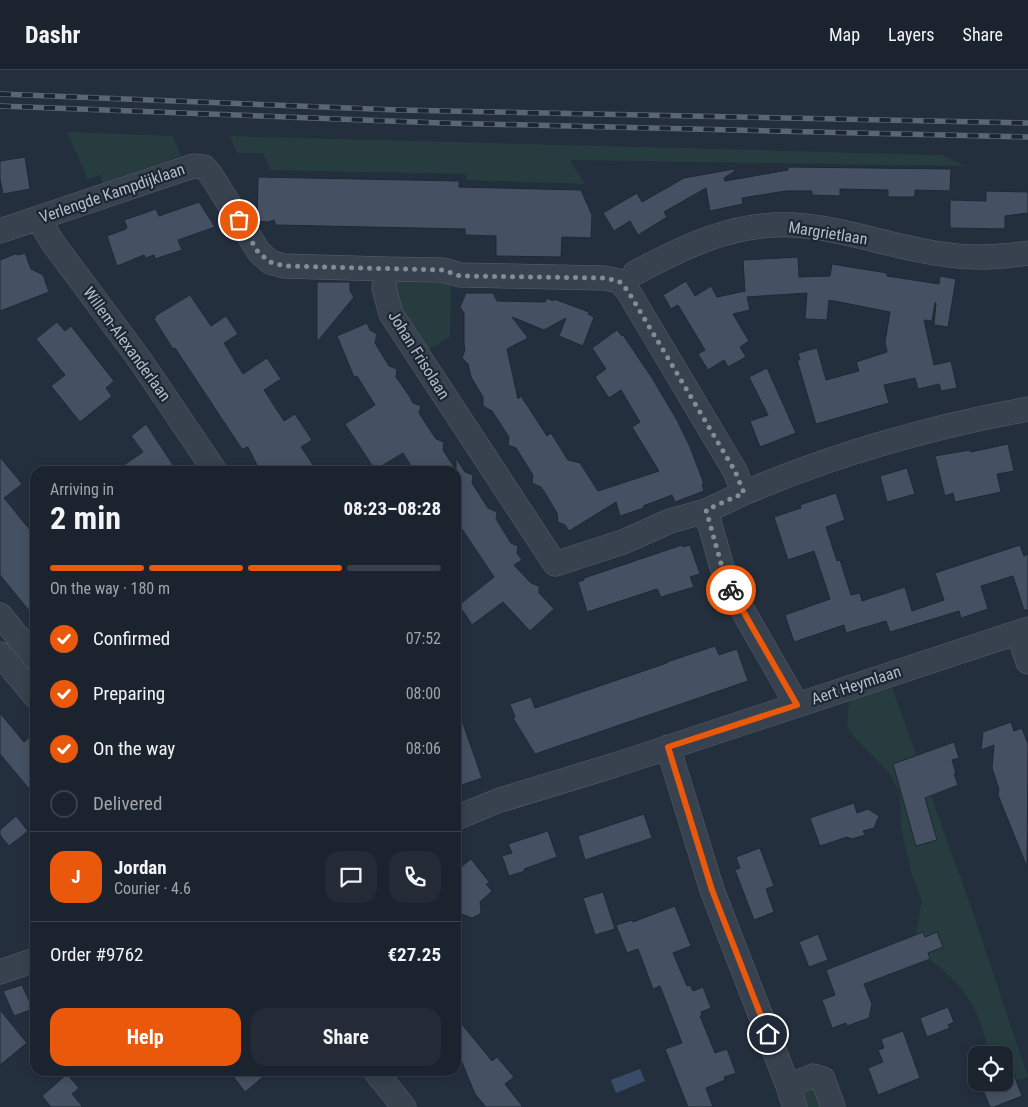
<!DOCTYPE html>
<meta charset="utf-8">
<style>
:root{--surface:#1b232e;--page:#242b36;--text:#f1f3f6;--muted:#a0a4aa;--line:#39404a;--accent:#ea580c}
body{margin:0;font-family:"Roboto Condensed",sans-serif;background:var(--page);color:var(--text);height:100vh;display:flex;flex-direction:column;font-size:19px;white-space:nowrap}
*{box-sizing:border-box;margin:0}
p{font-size:16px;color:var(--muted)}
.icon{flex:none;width:28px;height:28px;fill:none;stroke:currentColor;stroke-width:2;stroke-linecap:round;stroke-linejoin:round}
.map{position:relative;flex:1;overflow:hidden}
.side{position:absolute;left:30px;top:396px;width:431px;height:610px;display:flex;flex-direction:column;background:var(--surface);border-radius:15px;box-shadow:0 2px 12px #0003,0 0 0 1px var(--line)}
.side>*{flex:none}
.buttons{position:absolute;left:968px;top:976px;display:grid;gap:10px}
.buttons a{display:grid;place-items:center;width:45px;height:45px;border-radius:10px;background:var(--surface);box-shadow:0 2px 12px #0003,0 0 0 1px var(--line);font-size:25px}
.pin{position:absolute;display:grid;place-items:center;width:42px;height:42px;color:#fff;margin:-21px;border:2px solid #fff;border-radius:50%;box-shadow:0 1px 5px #0007}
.courier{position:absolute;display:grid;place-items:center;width:50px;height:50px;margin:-25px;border:4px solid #ea580c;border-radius:50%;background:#fff;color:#222;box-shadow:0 1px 6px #0007}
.summary em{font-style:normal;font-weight:700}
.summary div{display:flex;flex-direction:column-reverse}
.summary{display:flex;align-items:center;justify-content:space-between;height:85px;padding:0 20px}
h1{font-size:32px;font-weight:700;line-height:38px}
.bar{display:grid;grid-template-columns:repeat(4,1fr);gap:8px 5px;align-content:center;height:60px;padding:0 20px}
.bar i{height:6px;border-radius:4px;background:var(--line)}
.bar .current{background:var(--accent)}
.bar p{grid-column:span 4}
.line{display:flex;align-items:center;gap:12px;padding:0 20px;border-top:1px solid var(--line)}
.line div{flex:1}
.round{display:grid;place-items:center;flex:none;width:52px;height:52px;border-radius:15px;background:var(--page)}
ol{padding:0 20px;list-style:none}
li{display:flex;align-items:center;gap:15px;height:55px}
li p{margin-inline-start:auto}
li .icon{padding:5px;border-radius:50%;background:var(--accent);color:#fff;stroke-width:4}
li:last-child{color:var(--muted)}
li i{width:28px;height:28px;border:2px solid var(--line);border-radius:50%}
.cta{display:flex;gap:10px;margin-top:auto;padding:10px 20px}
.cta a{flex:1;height:58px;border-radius:15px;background:var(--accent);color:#fff;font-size:20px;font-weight:700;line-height:58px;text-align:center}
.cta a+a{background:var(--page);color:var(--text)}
header{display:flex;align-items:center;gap:30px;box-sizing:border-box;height:70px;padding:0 25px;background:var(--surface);border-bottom:1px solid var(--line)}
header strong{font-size:24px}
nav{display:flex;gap:28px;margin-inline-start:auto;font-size:18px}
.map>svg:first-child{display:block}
.green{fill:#263c3f}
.water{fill:#394c67}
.building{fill:#455162;stroke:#1f2835}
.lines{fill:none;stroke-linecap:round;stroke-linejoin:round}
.minor-casing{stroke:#565f6c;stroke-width:25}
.minor{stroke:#38414e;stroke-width:24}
.rail-casing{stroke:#5a6575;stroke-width:5.5}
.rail{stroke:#1d2633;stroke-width:4;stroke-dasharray:11;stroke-linecap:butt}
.done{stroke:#828b98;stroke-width:5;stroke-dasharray:0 9}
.route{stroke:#ea580c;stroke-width:6}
.labels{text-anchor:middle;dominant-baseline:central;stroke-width:4.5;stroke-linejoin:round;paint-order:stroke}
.street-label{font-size:16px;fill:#b4bcc9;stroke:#1d2633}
</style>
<header>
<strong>Dashr</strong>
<nav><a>Map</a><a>Layers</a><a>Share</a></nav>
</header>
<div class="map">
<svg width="1028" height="1037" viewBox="0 0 1028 1037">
<rect width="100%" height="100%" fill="#242f3e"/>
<path class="green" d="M67,62L173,66L181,86L103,113L100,105L88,109Z
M230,66L942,85L965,96L570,90L585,114L466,110V104L270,100L263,83H237Z
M398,209H447L451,218L450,266L428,280L394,230L393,215Z
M892,617L973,843L1028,1007L1001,1014L1004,1012V985H991C985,970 982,954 975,940C962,915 941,895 917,882L915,868L922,831L912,805L901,758L900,724L890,704L855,668L847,656L849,631Z
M808,1018L815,1019L823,1037H803L801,1023Z"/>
<path class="water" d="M640,999L645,1011L616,1023L611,1010Z"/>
<path class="building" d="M25,87L30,119L3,124L0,109V91Z
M788,97L951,99L950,121L915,120V127H888V120L840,119V126L812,125V121H786L742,128L743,134L710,141L706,118L664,142L667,147L638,165L630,151L614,161L603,143L637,123L642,132L684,108L734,99L735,101L724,108L725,111L788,100Z
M258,107L459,111V117L581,120L592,145L591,168L562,167L561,187L496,186V166L465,165V159L276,155L274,150L268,152L257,151Z
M986,121L1028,122V143L1005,146V159L950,158V130L986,131Z
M199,132L215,157L178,170L182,180L155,189L154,185L146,188L144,185L117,196L107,166L126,159L127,157L124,150L156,139L159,146Z
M25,183L31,199L43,205L49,222L0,241V190L15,184L18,185Z
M798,187L799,207L830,206L832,194L887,203V206L939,214L940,206L956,209L948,257L934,255L936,233H935L932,251L924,250L934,295L951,291L957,318L941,321L939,314L918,319L915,308L884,315L889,333L816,354L797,290H800L798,283L817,278L826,310L859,301L856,292L887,282L885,272L890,242L829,230L827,250L805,249L807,223L747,227L750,240L733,244L749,271L740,277L746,287L728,297L724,290L708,300L698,284L705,280L678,235L671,239L663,225L686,211L695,226L711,216L717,227L745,221L743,190Z
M317,212H350V221L354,227L317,272Z
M466,223H493L497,231L545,232L547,228L553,231L554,229L589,242L588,244L594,247L583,276L559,266L566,248L544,260L512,247L528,268L507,279L518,329L521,326L547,366L551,363L568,390L580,393L598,421L659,401L632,357L640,352L621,320L609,328L595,307L606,299L592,278L617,260L622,266L623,265L652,308L677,350L690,377L704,414H702L704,421L675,432L672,425L643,436L644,438L620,446L616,432L569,461L565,455L558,452L557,443L545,423L541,417L532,413L533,405L516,378L508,375L509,367L492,341L483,336V327L471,307L468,294L462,288L465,280L464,274V243L460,237Z
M190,225L211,256L226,246L238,264L224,273L243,304L267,288L281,309L264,320L284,351L295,344L312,370L301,377L317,401H260L248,377L242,379L175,278L173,279L154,249L156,247L155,246Z
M57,252L65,261L71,256L114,311L106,318L112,326L80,352L51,316L65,305L36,269Z
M367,253L370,260L377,264L375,273L389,296L397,299L396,307L410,327L413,333L421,336L419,343L432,363L436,369L444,372L443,380L456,400V388L465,402L473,405L472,413L488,438L497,442L496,449L511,473L518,476L517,483L522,490L514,495L531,513L539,516V523L554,539L530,561L503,532L472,555L459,535L494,507L456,450V401H414L403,383L375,400L345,354L375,335L357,306L354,307L337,266Z
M767,298L796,363L760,377L750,351L768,345L749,307Z
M146,354L177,401H115L143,382L131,366Z
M1008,374L1014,401L997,404L1001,422L955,432L953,423L945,426L935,386L970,380L971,382Z
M0,387L22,414L4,428L35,466V548L0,505Z
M907,398L915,424L887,432L880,406Z
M836,423L845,450L826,457L837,491L840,490L851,525L860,523L862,531L905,517L912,541L944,530L935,503L1020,475L1024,486L1028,484V540H1024L1013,506L981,516L988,539L961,548L959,541L890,562L886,551L846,563L844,555L794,572L785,545L830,529L814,481L788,490L774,447L801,438L800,435Z
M682,475L683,477L690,475L700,504L690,507L694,517L661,527L657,519L587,542L578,512L584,510V508Z
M715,576L719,585L737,579L748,611L535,684L513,648L515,647L510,634L531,627L535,638L667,593V592Z
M456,642H459L482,708L456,717Z
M0,643L24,672L35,663V726L0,684Z
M1011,652L1014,661L1022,658L1028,674L1027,797L998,725L999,719L992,698L994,675L981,680L983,662Z
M954,672L959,688L952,690L956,703L954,704L958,715L925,728L937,770L916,776L893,694Z
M854,733L857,743L868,739L879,746L874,758L863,761L865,765L852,769L847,767L820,776L810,748Z
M644,744L652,768L585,790L578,766Z
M16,746L28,761L9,776L0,765V760Z
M548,761L557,787L524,799L525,801L509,806L502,786L512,783L508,774Z
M760,778L774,816L766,819L774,842L754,850L735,800L740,798L736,787Z
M471,789L490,813L486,814L492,821L480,832L481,840L480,844L472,848L456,842V801Z
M603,822L615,859L595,865L583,828Z
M675,836L691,876L673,883L687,916L690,915L693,921L703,917L711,938L701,942L702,946H700L715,983L727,979L736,1003L724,1007L725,1010L706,1018L713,1037H688L665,979L682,973L660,916L653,919L638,879L627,883L616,855L632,850L633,852Z
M923,862L925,867L937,862L943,877L928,883L930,889L864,914L872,934L869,948L847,956L846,953L832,958L822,930L835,925L826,900Z
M818,864L828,890L809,897L799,872Z
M22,915L33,939L14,946L3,921Z
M948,937L954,952L948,955L950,958L927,967L920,948Z
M0,940L27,973L0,995Z
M456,947L492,991L497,987L514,1007L505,1014L523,1037H486L475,1024L461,990L456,994Z
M903,961L920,1008L878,1025L868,998L883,992L878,980L884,978L881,969Z
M229,1001H270L245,1022Z
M67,1004L79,1018L72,1024L83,1037H51L42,1026Z
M1014,1005L1022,1026L994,1037H990L982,1018L996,1012H1004V1009Z"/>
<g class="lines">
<g class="minor-casing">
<path id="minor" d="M38,148L53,173L140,290L215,401
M0,161L193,96L204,97L211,105L259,182L270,192L284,196L386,199
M386,199L443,200L460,205L604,208L619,211L628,221L735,401L744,423L706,441L670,451L623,472L555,494L391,244L384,218Z
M635,203C685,176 735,152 793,155C846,158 896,179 949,185C975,189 1001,187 1028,183
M744,423C835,384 931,357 1028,339
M706,441L726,511L797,635
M0,545L35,588
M1018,562L1028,592
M0,584L35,626
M668,677L712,820L788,1016L813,1006L823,1009L833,1037
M456,748L500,730L615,695L1028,559
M0,902L35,890
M375,1001L404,1037
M788,1016L795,1037"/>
</g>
<use href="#minor" class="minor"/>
<g class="rail-casing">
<path id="rail" d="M0,24L398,40L1028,53
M0,36L441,53L1028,67"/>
</g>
<use href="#rail" class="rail"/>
</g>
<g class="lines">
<path class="done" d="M239,150L258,182L270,192L284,196L443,200L460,206L604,208L619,211L628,221L735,401L744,423L706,440L726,511L731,520"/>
<path class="route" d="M731,520L797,635L668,677L712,820L768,964"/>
</g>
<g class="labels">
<g class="street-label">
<text transform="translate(112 123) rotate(-19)">Verlengde Kampdijklaan</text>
<text transform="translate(828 163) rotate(9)">Margrietlaan</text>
<text transform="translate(127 274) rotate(54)">Willem-Alexanderlaan</text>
<text transform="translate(419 285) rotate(58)">Johan Frisolaan</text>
<text transform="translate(856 615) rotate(-18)">Aert Heymlaan</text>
</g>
</g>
</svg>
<div class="buttons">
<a><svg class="icon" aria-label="locate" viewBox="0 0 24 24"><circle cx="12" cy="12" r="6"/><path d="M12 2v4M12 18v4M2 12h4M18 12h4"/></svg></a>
</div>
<div class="pin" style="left:239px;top:150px;background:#ea580c"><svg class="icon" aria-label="bag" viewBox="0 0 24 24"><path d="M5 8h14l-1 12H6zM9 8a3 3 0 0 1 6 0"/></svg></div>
<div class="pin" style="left:768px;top:964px;background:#1f2937"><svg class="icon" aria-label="home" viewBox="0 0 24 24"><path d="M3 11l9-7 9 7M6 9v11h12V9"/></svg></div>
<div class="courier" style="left:731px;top:520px"><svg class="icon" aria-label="bike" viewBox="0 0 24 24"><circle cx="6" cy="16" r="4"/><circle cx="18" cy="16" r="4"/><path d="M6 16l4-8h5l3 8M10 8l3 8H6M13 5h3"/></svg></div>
<section class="side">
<div class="summary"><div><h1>2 min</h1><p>Arriving in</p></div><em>08:23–08:28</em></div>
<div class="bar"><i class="current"></i><i class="current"></i><i class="current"></i><i></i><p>On the way · 180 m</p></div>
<ol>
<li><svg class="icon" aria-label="check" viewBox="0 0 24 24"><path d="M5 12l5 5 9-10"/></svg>Confirmed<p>07:52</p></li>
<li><svg class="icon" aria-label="check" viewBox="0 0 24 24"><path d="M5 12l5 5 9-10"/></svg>Preparing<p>08:00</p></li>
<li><svg class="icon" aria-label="check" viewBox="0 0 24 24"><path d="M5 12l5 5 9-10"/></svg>On the way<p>08:06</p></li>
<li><i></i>Delivered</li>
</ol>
<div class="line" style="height:90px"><b class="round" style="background:var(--accent);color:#fff">J</b><div><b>Jordan</b><p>Courier · 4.6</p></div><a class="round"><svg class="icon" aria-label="chat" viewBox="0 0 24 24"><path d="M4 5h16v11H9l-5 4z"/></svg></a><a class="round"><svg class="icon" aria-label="phone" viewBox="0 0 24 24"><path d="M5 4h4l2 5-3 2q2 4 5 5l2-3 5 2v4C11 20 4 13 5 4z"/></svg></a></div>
<div class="line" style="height:65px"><div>Order #9762</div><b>€27.25</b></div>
<div class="cta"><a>Help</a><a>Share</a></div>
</section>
</div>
